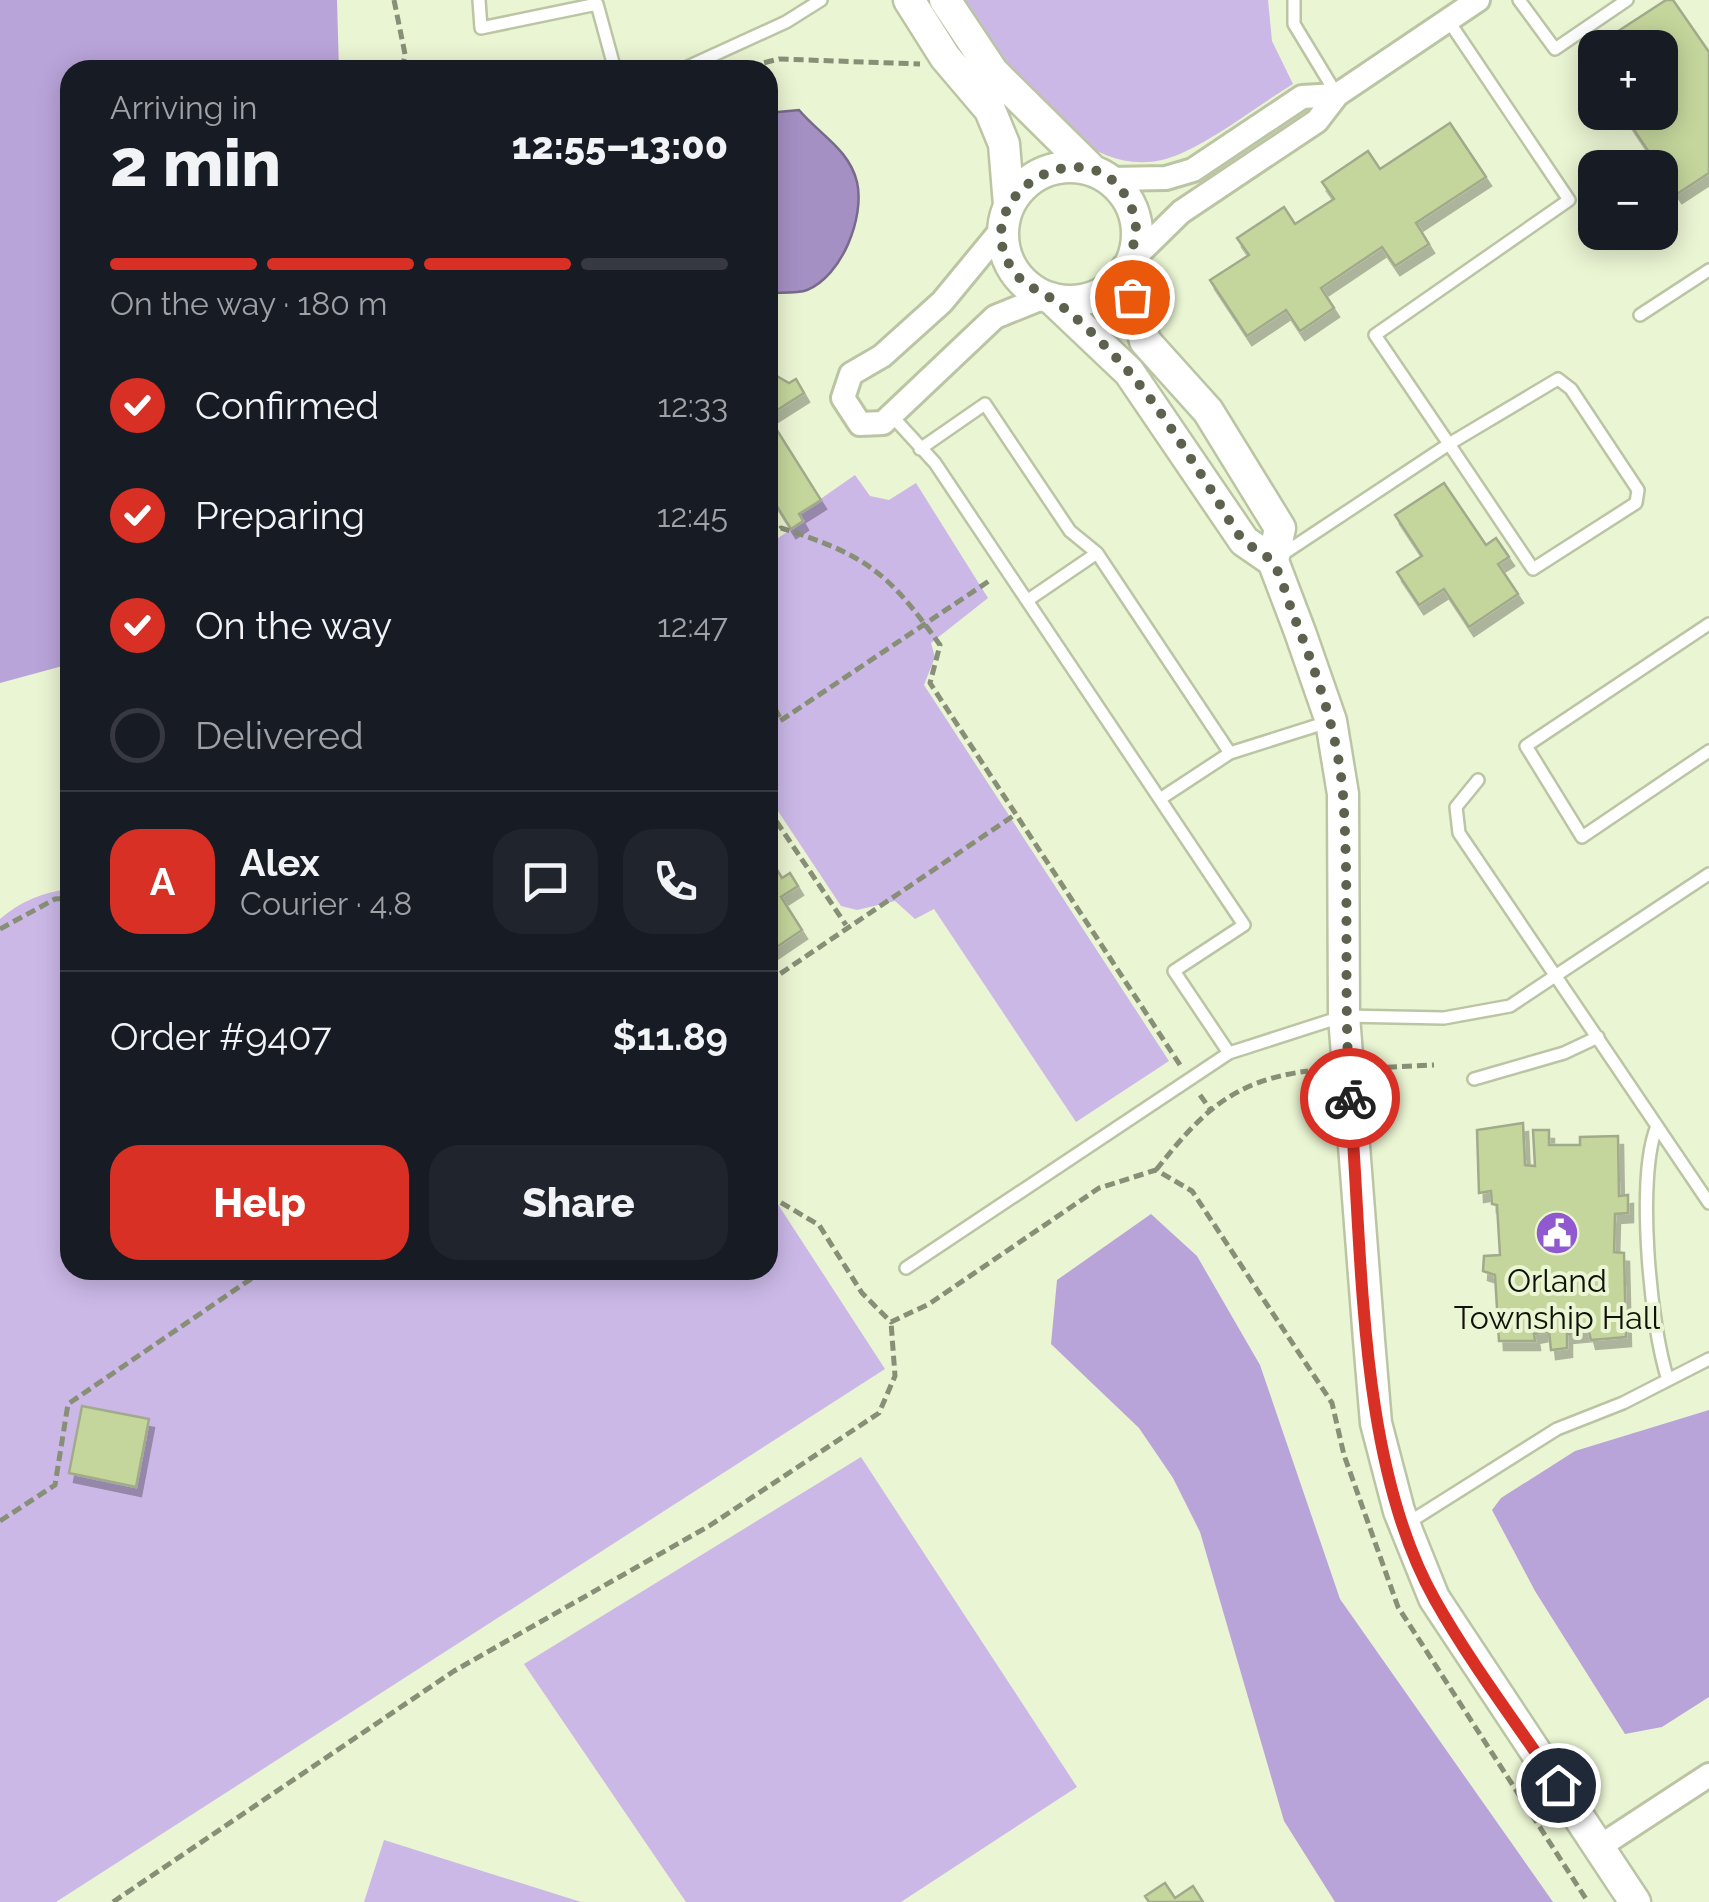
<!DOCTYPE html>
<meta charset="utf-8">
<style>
:root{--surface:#171b24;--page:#20242c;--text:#f1f3f6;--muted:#9ea1a6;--line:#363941;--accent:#d93025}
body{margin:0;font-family:Raleway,sans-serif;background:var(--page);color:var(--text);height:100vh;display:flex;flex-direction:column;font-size:38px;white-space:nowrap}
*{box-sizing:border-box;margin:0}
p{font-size:32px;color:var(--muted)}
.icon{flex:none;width:55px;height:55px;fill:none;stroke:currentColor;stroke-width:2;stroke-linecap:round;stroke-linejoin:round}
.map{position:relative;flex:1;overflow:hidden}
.sheet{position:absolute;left:60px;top:60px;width:718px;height:1220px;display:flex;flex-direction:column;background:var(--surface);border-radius:30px;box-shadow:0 5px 25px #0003}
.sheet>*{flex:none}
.controls{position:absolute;left:1578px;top:30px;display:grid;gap:20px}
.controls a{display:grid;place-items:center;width:100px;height:100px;border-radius:20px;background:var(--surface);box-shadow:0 5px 25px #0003;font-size:50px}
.pin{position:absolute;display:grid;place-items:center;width:85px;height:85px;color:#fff;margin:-42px;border:5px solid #fff;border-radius:50%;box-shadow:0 2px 10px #0007}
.courier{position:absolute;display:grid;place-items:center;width:100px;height:100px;margin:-50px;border:8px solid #d93025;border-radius:50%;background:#fff;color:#222;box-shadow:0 2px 12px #0007}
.headline em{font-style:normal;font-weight:800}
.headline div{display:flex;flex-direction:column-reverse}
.headline{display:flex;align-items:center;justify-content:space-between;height:170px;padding:0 50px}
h1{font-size:65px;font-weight:800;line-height:75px}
.bar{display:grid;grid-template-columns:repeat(4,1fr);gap:15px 10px;align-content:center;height:120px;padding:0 50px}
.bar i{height:12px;border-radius:8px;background:var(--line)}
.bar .active{background:var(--accent)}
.bar p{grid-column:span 4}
.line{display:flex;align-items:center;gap:25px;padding:0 50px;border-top:2px solid var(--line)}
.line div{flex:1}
.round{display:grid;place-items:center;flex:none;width:105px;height:105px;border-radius:30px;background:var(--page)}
ol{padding:0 50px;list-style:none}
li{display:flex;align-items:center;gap:30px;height:110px}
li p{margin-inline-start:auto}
li .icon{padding:10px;border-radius:50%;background:var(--accent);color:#fff;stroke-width:4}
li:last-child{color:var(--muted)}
li i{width:55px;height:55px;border:5px solid var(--line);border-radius:50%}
.primary-button{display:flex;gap:20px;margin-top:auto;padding:20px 50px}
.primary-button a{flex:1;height:115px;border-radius:30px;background:var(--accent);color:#fff;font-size:40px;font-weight:800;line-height:115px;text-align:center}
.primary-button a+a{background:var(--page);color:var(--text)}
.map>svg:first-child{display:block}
.green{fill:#cbb8e7}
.forest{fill:#b9a4da}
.water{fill:#a590c4;stroke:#786a8b;stroke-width:2.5}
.building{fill:#c5d69c;stroke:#a1ab8b;stroke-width:2.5;filter:url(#shadow)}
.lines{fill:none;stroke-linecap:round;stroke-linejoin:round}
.service-casing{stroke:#bbc5a4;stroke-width:16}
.minor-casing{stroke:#bbc5a4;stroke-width:28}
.tertiary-casing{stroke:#bbc5a4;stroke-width:35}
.path{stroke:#888f77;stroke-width:5;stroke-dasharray:10 5;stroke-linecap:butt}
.service{stroke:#fff;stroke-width:11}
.minor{stroke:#fff;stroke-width:22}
.tertiary{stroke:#fff;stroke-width:30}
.done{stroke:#5c624e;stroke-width:10;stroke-dasharray:0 18}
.route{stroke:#d93025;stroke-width:12}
.labels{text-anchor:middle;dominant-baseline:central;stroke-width:8;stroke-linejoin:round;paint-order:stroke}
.poi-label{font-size:32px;fill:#0f1307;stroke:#eaf5d3}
</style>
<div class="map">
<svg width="1709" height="1902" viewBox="0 0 1709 1902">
<defs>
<filter id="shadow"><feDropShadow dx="5" dy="9" stdDeviation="0" flood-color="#0004"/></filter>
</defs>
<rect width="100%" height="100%" fill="#eaf5d3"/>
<path class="green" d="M963,0H1268L1272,41L1293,84C1257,106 1220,136 1182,153C1085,198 1006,67 963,0Z
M855,475L870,496L889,500L916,483L988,598L931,643L935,657L924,685L1169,1061L1076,1122L934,909L915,919L895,901L857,910L841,906L768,796V545L803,521L799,514Z
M70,889V1270H768V1189L885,1369L56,1902H0V919C19,902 45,891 70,889Z
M861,1457L1077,1787L901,1902H686L524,1664Z
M384,1840L581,1902H364Z"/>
<path class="forest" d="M0,0H337L339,70H70V664L0,683Z
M1151,1214L1197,1256L1260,1365L1340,1599L1553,1902H1335L1284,1821L1200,1532L1173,1478L1139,1428L1051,1344L1057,1280Z
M1709,1410V1697L1662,1727L1625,1734L1535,1591L1492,1510L1501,1498L1575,1451Z"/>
<path class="water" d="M799,110C819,134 849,149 857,182C865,217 842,276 807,290C797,294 779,292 768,293V113Z"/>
<path class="building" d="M1666,0H1673L1709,52V173L1677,194L1622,112H1660V48H1595V72L1583,54Z
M1450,123L1486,177L1416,223L1429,244L1395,266L1382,247L1321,288L1334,308L1300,331L1286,310L1247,336L1210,280L1249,255L1237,238L1284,207L1295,224L1334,199L1322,182L1368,151L1380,169Z
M768,371L789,383L796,379L804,393L768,416L821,500L799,514L803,521L791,529L768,492Z
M1444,483L1486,545L1496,538L1509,557L1498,564L1518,594L1469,627L1444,589L1419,605L1397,572L1422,556L1395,515Z
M768,855L782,878L790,873L798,886L781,897L802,930L768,953Z
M1523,1123L1525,1165L1535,1166L1533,1130H1549V1145H1580V1137L1618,1136L1619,1196L1628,1195V1213L1615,1214L1614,1252L1624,1253L1626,1337L1591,1340L1589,1332L1567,1334V1348L1551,1350L1549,1331L1534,1334L1535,1341H1499L1495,1275L1483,1271L1484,1256L1500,1255L1497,1205L1492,1204L1491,1191L1479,1193L1477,1130Z
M82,1406L149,1419L136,1487L69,1473Z
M1165,1883L1175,1898L1193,1886L1203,1902H1149L1145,1896Z"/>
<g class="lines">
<g class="service-casing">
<path id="service" d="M479,0L481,28L597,4L615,70
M1294,0V24L1337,95
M1519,0L1555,49L1627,0
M681,70L786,22L821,0
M1640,315L1709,270
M1558,379L1571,389L1638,490L1636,503L1533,569L1449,444Z
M892,416L935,463L1244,925L1174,971L1229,1053
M920,449L985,404L1070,531L1097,553L1028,600
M1097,553L1230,753L1160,799
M1280,556L1449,444L1375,335L1569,200L1448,20
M1709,624L1526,746L1582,837L1709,751
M1230,753L1331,721
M1478,780L1456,807L1459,833L1709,1203
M1474,1079L1564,1053L1598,1037
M1657,1126C1636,1177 1650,1326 1668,1380
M906,1268L1229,1053L1344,1016L1444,1018L1510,1006L1709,874
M1408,1523L1557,1429L1623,1403L1709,1359"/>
</g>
<g class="minor-casing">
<path id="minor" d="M1109,179L1166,178L1193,170L1302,97L1337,95
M1003,228L942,302L882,356L851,374L843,398L860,424L883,423L995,317L1047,296
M1132,260L1181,212L1317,121L1337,95L1478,0
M1599,1847L1709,1775"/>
</g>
<g class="tertiary-casing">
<path id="tertiary" d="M909,0L945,57L990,110L1004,144L1009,205
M945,0L993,72L1092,170
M1003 234a67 67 0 1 1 134 0a67 67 0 1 1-134 0Z
M1126,269L1145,341L1208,411L1280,528L1273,561
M1051,298L1129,372L1244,541L1273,561L1300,632L1331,721L1343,794L1344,1016L1369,1340L1376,1423L1399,1511L1434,1598L1635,1902"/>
</g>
<path class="path" d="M394,0L405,54L402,70
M735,70L779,59L920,64
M768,538L781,528C866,555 888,572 940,645L930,683L1180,1065
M768,695L781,720
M768,729L989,581
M768,809L846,925
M0,929L55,899L70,898
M768,982L1016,814
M1372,1068L1434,1065
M768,1071L773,1068
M1200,1095L1210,1109
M1156,1170C1202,1112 1232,1081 1308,1071
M768,1195L819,1225L862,1293L891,1322L929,1304L1099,1188L1156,1170L1192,1191L1332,1403L1344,1455L1398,1607L1588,1902
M0,1521L55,1485L68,1404L264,1270
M113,1902L454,1671L709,1526L879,1413L895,1376L891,1322"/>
<use href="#service" class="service"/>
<use href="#minor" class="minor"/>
<use href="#tertiary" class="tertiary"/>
</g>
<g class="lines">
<path class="done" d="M1132,297C1131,288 1125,275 1127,267C1132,246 1141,232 1132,209C1096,116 957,196 1015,273C1026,287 1039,290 1052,299C1079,318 1107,347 1129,372C1160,408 1185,450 1211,490C1222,506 1231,527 1244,541C1253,549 1267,554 1274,564C1282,578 1287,598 1293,614C1316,672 1338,732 1343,795C1350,896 1343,997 1350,1098"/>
<path class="route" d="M1350,1098C1363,1254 1357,1462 1435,1600C1471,1664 1517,1724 1558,1785"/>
</g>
<defs>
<g id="civic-disc" transform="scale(2.25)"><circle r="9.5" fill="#9159d0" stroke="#eaf5d3"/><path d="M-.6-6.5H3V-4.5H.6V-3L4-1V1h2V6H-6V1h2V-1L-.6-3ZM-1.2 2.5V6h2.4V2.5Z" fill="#fff"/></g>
</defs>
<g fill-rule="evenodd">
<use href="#civic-disc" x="1557" y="1233"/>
</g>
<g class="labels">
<g class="poi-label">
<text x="1557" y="1280">Orland<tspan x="1557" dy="37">Township Hall</tspan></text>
</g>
</g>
</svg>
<div class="controls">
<a>+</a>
<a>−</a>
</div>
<div class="pin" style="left:1132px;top:297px;background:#ea580c"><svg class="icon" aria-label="bag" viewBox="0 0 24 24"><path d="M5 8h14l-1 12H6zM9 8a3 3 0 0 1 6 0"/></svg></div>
<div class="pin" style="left:1558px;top:1785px;background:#1f2937"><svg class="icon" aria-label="home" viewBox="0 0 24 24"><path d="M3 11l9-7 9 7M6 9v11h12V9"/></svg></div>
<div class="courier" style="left:1350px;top:1098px"><svg class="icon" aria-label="bike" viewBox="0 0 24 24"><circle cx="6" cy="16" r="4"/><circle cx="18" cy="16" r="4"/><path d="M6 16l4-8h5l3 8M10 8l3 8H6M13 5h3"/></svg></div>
<section class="sheet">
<div class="headline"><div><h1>2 min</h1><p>Arriving in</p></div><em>12:55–13:00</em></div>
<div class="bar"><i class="active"></i><i class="active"></i><i class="active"></i><i></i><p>On the way · 180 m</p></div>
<ol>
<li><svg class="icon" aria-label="check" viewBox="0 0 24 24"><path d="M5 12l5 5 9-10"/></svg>Confirmed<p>12:33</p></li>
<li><svg class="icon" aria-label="check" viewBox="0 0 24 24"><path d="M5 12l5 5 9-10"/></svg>Preparing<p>12:45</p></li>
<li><svg class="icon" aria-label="check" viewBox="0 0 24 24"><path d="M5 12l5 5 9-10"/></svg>On the way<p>12:47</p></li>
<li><i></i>Delivered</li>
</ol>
<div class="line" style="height:180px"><b class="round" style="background:var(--accent);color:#fff">A</b><div><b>Alex</b><p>Courier · 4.8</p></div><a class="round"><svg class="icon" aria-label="chat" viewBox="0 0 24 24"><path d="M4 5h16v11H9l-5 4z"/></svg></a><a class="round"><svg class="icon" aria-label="phone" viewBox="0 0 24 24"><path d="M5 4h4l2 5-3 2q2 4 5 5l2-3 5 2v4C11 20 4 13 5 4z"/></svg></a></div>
<div class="line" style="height:130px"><div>Order #9407</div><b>$11.89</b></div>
<div class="primary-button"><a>Help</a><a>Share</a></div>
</section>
</div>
